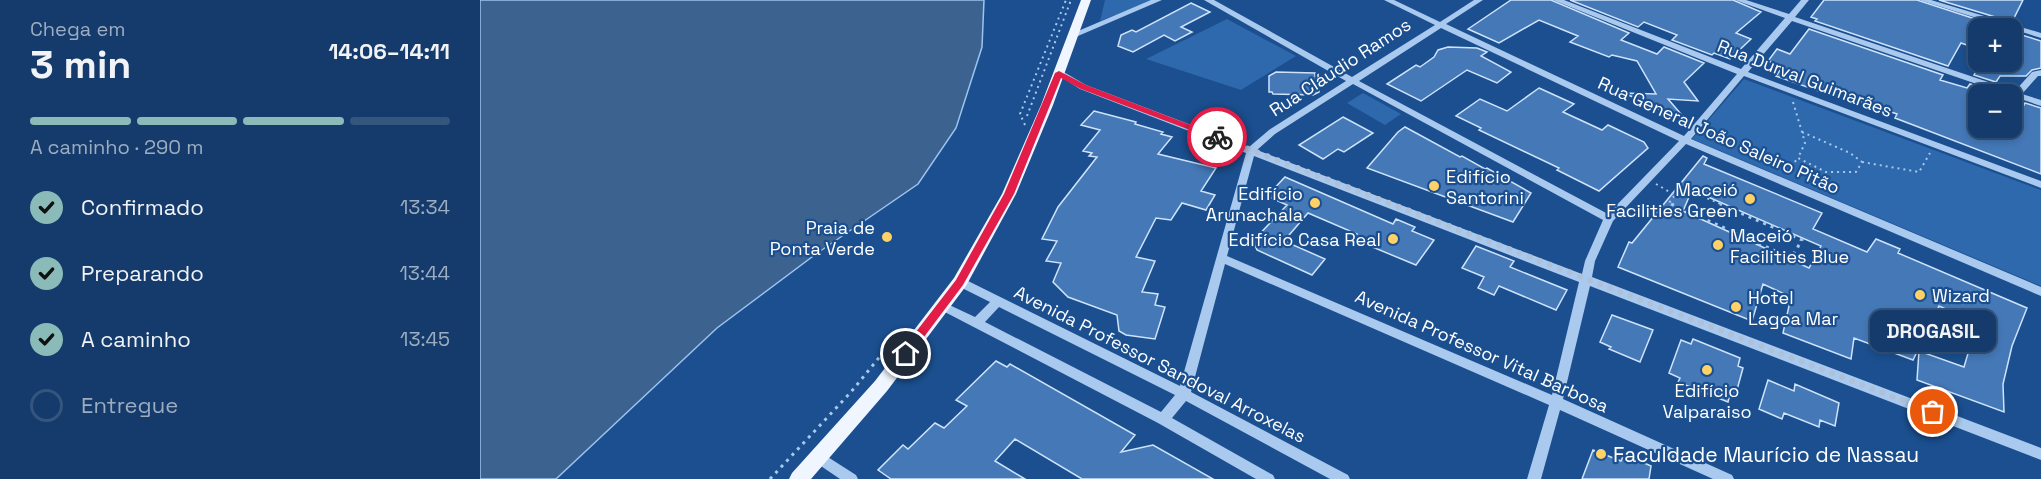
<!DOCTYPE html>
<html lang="pt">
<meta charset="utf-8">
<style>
:root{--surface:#143b6b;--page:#214673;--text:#f1f3f6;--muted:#9dadc1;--line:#33557e;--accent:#8bbbb9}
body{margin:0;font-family:"Space Grotesk",sans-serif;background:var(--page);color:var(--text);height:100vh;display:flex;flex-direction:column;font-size:22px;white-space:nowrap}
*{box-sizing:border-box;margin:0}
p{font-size:20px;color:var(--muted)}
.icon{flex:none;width:33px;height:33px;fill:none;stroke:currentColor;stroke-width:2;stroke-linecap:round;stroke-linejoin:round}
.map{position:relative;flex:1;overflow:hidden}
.drawer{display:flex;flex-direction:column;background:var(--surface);width:480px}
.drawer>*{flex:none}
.buttons{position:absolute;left:1488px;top:18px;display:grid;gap:12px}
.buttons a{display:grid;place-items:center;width:54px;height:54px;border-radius:12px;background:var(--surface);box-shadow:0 3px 9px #0003,0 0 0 2px var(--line);font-size:30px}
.pin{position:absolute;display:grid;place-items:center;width:51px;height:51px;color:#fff;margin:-26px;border:3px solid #fff;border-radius:50%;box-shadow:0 2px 6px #0007}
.courier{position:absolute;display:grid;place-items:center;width:60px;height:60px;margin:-30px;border:4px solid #e11d48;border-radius:50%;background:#fff;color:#222;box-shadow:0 2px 8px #0007}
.bubble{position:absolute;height:42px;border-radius:12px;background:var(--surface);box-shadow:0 3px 9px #0003,0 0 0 2px var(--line);font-size:20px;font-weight:700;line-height:42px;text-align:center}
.head em{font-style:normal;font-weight:700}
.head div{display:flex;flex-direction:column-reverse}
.head{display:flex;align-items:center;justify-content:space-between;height:102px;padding:0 30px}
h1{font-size:39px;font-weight:700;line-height:45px}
.bar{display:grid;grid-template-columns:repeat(4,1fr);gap:9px 6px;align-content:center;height:72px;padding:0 30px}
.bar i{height:8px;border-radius:4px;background:var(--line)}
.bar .selected{background:var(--accent)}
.bar p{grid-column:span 4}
ol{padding:0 30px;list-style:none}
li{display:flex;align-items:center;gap:18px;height:66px}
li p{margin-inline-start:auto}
li .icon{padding:6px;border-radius:50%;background:var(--accent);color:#111;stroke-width:4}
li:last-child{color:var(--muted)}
li i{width:33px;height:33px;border:3px solid var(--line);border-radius:50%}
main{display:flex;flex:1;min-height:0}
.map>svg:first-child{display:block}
.green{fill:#2e69ad}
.water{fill:#3c6290;stroke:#9cc4f0;stroke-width:1.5}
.building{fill:#4478b7;stroke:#cfe3fa;stroke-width:1.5;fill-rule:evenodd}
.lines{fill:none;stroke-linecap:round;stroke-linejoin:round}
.path-far1{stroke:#a9c9ee;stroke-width:2;stroke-dasharray:2 4;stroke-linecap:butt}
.path{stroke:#a9c9ee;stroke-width:3;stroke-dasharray:3 5;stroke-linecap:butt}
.minor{fill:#a9c9ee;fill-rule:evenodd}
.major{fill:#f0f6ff;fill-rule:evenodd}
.route{fill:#e11d48}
.done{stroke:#afc1d8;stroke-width:6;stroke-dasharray:0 10.8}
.poi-dot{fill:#ffd166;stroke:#1b4f8f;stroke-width:2}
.labels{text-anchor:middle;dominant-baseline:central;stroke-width:4.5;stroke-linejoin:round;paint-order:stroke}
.street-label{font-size:18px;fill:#fff;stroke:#1b4f8f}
.poi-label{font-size:18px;fill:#fff;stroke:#1b4f8f;text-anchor:start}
.near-poi-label{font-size:21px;fill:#fff;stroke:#1b4f8f;text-anchor:start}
</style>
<main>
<section class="drawer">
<div class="head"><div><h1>3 min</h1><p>Chega em</p></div><em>14:06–14:11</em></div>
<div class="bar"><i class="selected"></i><i class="selected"></i><i class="selected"></i><i></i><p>A caminho · 290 m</p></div>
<ol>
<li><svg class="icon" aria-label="check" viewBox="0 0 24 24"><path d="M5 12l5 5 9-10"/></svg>Confirmado<p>13:34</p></li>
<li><svg class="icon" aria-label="check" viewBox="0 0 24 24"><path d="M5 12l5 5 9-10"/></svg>Preparando<p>13:44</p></li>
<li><svg class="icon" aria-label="check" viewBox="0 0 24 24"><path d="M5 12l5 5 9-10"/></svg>A caminho<p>13:45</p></li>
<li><i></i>Entregue</li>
</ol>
</section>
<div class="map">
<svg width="1561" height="479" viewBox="0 0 1561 479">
<rect width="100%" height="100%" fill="#1b4f8f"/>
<path class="green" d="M625,0H674L620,21Z
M747,19L816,56L761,90L666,59Z
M1264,79L1561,190V286L1212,139Z
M883,93L921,114L905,125L867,103Z"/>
<path class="water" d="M0,0H504L502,47L476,128L438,184L336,254L237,328L76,479H0Z"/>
<path class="building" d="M1031,0H1071L1149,33L1141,40L1177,54L1184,47L1224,63L1204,82L1218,101L1188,99L1201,114L1184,115L1181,110L1144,93L1176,94L1157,61L1132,55L1129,57L1090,42L1098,36L1059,20L1019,43L988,29Z
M1090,0H1253L1281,12L1256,33L1271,39L1250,59L1234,53L1232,55L1192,40L1197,35L1164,22L1158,27Z
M1344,0H1437L1523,28H1498V49L1481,43L1468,66L1335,21L1337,19L1331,17Z
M1459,0H1543L1532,22Z
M711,3L730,12L701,27L712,32L695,41L684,35L653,52L638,46L641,35L652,30L656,32Z
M1329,29L1463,75L1460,80L1487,88L1490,84L1511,91L1509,94H1498V128H1532V103L1543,107L1545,103L1561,108V174L1415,118L1417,114L1347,90L1344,93L1296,76L1303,66L1288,61L1297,49L1310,54Z
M1532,32L1561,41V68L1552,70L1546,76H1520L1516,82L1494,75L1501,62H1532Z
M968,47L997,48L1007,52L1001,56L1031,72L1017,83L987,70L941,101L907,84L936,65L940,67L954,57L958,50Z
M796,72L835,73V76H838L839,92L833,95L793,94L792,92H789V76Z
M1059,88L1094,104L1083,112L1122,130L1128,125L1164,142L1168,148L1119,191L1077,170L1079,168L999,130L1001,128L976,116L1000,99L1027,111Z
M614,111L656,122L655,124L683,132L681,134L692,137L678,154L736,168L721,191L735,195L726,210L702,203L691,220L676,218L656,257L675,261L662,292L678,294L675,305L685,307L675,339L646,335L639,331L637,315L588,297L573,282L581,263L566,261L577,241L562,239L578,207L617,157L609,156L612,153L603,151L620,130L601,125Z
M863,117L893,133L864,152L858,149L843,159L819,145Z
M925,127L980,157L982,156L1005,169L1007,168L1051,193L1033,222L887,168L918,132Z
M1223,156L1227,158L1224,164L1342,213L1333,229L1387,252L1396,239L1420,249L1418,253L1547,308L1532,346L1523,384L1524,412L1437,380L1439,351L1484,367L1497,323L1459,306L1433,360L1374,338L1371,359L1303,333L1311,297L1283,284L1272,321L1138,267L1149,242L1152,243ZM1212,190L1341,246L1329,268L1203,211Z
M805,177L913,224L916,219L935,227L932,231L954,240L936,265L873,239L877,234L828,213L804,241L845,259L832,275L777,250L773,241L807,205L787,196Z
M996,246L1034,261L1030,267L1087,290L1076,310L1019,286L1014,295L998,288L1004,277L982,268Z
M1132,315L1173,330L1160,362L1129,349L1131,347L1120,342Z
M1213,339L1260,358L1258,366L1263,368L1255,397L1250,394L1248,402L1198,382L1200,378L1189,373L1201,340L1211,344Z
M516,361L527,367L530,364L655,435L641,452L673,445L733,479H602L535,439L515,461L545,479H411L398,470L423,445L428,449L455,423L464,428L487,406L476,400Z
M1288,380L1314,391L1315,384L1359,403L1355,426L1340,420L1339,427L1304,413L1302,419L1279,409Z
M1113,450L1141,461L1144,454L1171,466L1169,479H1102Z"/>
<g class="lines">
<path class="path-far1" d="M1313,102L1322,132
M547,116L591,0
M545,125L540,114L586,0
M1322,132L1370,153L1382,162L1376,172H1346L1318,158L1325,143Z
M1382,162L1439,172L1450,153
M1307,171L1318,158
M1176,184L1195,195
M1194,205L1189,203L1201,187L1243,205"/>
<path class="path" d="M1191,204L1311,258L1322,240L1240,204
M290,479L371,392L420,332"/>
<path class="minor" d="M671,0H682L598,36H592L591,34Z
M724,0H734L872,77L955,25L904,0H914L960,22L994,0H1003L966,24L1204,136L1257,74L1073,0H1084L1261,69L1305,18L1255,0H1266L1309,14L1321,0H1329L1315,17L1535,91L1552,72L1561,70V76H1558L1542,94L1561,100V106L1312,21L1268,72L1561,181V188L1264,76L1211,139L1561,287V296L1206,144L1133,221L1115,261L1112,277L1561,448V460L1110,286L1083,399L1252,475L1254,479H1233L1080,410L1061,479H1047L1069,405L745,264L711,392L868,475L870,479H850L706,401L692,418L793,475L795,479H776L678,423L459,309L457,306L459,303L463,302L495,317L510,302L476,285L474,282L476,279H484L700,386L766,153L600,89L575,73L576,71H582L606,85L769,147L789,130L866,81ZM961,28L1199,141L1128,214L879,81ZM873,84L1123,220L1105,261L1102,274L777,150L795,134ZM774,156L1099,282L1072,395L747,256ZM519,307L695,395L681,412L505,322Z
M1439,0H1451L1561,33V38Z
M340,452L376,475L378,479H360L335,462L333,458L335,454Z"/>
<path class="major" d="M601,0H611L573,105L536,194L486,286L407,391L331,479H309L312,473L395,381L474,278L522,194L561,105Z"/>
</g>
<path class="route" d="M579,71L606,85L742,137L734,139L601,89L581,78L534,194L483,285L429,357H422V350L476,280L524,194L575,73Z"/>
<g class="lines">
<path class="done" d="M737,137L1453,412"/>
</g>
<g class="poi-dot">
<circle cx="954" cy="186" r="6"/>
<circle cx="1270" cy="199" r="6"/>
<circle cx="835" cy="203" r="6"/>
<circle cx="407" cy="237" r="6"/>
<circle cx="913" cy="239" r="6"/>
<circle cx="1238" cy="245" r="6"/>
<circle cx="1440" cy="295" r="6"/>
<circle cx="1256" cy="307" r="6"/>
<circle cx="1227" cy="370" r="6"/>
<circle cx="1121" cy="454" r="6"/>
</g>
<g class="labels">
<g class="street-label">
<text transform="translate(860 67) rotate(-33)">Rua Cláudio Ramos</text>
<text transform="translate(1325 78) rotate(21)">Rua Durval Guimarães</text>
<text transform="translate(1239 135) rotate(24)">Rua General João Saleiro Pitão</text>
<text transform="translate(1002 351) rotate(24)">Avenida Professor Vital Barbosa</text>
<text transform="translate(680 364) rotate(27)">Avenida Professor Sandoval Arroxelas</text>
</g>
<g class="poi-label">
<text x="966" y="176">Edifício<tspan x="966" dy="21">Santorini</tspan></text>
<text x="1258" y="189" text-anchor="end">Maceió<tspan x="1258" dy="21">Facilities Green</tspan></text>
<text x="823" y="193" text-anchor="end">Edifício<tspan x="823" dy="21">Arunachala</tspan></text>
<text x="395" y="227" text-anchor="end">Praia de<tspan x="395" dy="21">Ponta Verde</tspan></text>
<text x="1250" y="235">Maceió<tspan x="1250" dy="21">Facilities Blue</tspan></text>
<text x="901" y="239" text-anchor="end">Edifício Casa Real</text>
<text x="1452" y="295">Wizard</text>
<text x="1268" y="297">Hotel<tspan x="1268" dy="21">Lagoa Mar</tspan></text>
<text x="1227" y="390" text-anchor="middle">Edifício<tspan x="1227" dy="21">Valparaiso</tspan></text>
</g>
<g class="near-poi-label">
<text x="1133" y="454">Faculdade Maurício de Nassau</text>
</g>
</g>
</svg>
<div class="buttons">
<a>+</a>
<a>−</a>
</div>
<div class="pin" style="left:1453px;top:412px;background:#ea580c"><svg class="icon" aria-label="bag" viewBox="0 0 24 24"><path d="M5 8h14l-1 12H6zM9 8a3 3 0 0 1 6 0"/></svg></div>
<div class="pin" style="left:426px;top:354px;background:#1f2937"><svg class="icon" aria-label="home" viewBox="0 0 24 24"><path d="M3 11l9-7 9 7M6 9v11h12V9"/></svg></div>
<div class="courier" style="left:737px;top:137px"><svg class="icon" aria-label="bike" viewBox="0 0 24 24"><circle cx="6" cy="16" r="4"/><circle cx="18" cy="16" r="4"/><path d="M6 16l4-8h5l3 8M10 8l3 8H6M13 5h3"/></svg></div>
<div class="bubble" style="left:1390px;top:310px;width:126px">DROGASIL</div>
</div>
</main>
